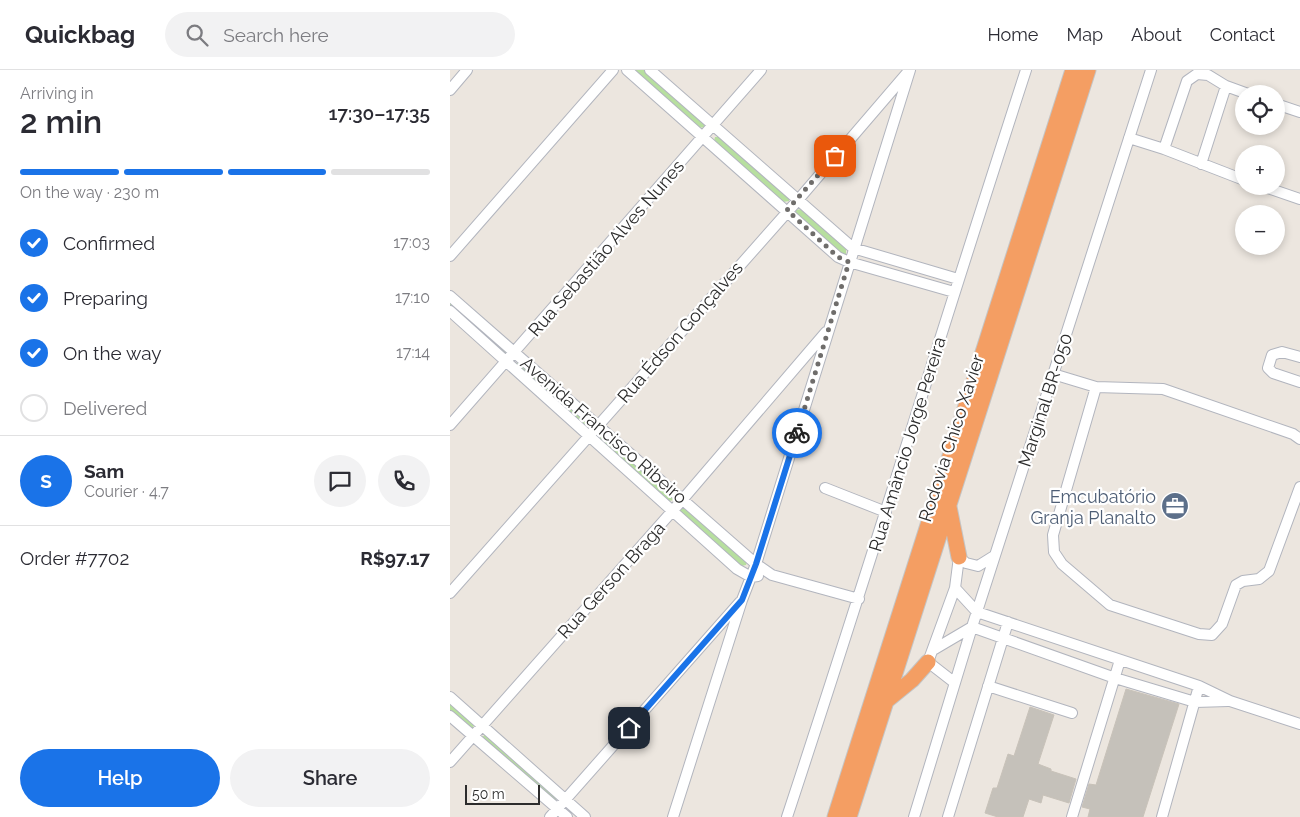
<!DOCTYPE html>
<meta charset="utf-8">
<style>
:root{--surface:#fff;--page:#f2f2f3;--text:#2b2b33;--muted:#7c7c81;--line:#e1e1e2;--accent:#1a73e8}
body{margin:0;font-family:Raleway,sans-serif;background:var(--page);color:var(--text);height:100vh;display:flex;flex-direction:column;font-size:19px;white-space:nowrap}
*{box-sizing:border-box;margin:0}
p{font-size:16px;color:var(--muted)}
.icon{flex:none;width:28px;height:28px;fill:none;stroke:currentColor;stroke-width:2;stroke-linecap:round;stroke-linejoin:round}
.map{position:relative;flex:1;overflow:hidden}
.panel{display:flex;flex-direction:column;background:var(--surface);width:450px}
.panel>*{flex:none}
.fabs{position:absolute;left:785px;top:15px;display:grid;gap:10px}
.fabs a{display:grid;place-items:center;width:50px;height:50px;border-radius:50%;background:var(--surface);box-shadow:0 2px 8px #0003;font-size:25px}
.scale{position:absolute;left:15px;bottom:12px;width:75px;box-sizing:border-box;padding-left:5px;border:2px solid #2c2c2c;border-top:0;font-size:14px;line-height:18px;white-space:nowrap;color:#2c2c2c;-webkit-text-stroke:4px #fff;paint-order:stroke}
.pin{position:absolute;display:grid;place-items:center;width:42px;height:42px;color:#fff;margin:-21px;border-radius:10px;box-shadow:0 2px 8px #0006}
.courier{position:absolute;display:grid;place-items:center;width:50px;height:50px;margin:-25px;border:4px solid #1a73e8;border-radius:50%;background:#fff;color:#222;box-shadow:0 1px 6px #0007}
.head em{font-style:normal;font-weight:600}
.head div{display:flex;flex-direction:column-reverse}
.head{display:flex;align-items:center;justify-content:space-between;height:85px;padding:0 20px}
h1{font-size:32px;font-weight:600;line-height:38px}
.bar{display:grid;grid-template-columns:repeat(4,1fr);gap:8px 5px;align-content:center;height:60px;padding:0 20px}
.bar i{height:6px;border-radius:4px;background:var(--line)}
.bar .current{background:var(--accent)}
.bar p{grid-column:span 4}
.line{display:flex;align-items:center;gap:12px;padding:0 20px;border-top:1px solid var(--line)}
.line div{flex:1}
.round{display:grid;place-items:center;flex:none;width:52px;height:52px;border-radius:26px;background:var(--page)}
ol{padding:0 20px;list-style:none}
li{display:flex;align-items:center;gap:15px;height:55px}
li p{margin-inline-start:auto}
li .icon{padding:5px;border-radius:50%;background:var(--accent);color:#fff;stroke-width:4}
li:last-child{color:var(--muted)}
li i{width:28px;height:28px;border:2px solid var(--line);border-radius:50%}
.button{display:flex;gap:10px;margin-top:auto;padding:10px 20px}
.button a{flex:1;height:58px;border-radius:30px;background:var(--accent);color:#fff;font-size:20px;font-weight:600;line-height:58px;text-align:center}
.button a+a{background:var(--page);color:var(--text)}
header{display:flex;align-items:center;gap:30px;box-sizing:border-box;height:70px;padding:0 25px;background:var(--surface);border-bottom:1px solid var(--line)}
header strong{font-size:24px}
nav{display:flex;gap:28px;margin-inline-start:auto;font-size:18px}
.search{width:350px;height:45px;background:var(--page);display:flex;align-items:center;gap:12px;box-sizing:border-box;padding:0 18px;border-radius:28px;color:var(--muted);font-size:19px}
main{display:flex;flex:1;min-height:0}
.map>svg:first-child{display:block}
.green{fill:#b7df9f}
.building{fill:#c5c1ba;stroke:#c8c2b9}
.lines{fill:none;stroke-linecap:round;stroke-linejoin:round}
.minor-casing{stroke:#b2b5be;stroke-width:12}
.highway-casing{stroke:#c4c4c4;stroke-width:17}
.minor{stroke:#fff;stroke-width:10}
.highway{stroke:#f49e63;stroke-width:15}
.done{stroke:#6f6d6b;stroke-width:5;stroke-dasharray:0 9}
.route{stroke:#1a73e8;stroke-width:6}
.labels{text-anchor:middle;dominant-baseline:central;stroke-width:4.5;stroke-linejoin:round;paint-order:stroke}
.street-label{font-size:18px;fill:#2c2c2c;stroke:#fff}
.service-label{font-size:18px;fill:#4e5e75;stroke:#fff;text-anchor:end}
</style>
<header>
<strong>Quickbag</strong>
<div class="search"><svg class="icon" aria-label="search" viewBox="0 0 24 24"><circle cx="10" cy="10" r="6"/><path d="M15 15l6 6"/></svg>Search here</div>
<nav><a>Home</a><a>Map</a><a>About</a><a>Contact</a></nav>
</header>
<main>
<section class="panel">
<div class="head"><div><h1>2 min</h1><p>Arriving in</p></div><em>17:30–17:35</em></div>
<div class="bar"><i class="current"></i><i class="current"></i><i class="current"></i><i></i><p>On the way · 230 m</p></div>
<ol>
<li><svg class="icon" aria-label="check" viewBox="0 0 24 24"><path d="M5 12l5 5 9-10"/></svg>Confirmed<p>17:03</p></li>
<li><svg class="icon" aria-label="check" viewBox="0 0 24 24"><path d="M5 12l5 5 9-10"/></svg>Preparing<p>17:10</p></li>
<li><svg class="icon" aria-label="check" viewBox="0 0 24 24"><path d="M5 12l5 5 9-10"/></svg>On the way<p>17:14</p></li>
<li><i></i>Delivered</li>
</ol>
<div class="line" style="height:90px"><b class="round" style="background:var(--accent);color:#fff">S</b><div><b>Sam</b><p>Courier · 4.7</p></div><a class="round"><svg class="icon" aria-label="chat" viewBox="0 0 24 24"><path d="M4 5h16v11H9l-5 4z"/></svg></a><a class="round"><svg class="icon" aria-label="phone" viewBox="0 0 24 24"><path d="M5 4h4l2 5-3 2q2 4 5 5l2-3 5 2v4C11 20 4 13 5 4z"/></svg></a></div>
<div class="line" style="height:65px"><div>Order #7702</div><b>R$97.17</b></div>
<div class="button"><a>Help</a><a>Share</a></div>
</section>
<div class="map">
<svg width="850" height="747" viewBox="0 0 850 747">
<rect width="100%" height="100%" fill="#ece6df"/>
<path class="green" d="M181,0H194L254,52L255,57L249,58Z
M265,67H270L339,128V131L333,132L264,71Z
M352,139L396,178V184L391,185L345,143L346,140Z
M0,228L57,277V283L55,284L0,239Z
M69,290L141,356H140L135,357L66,295Z
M152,365L224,427V430L218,431L149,370Z
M233,436L297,492L296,495L291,496L231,443L229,440Z
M0,632L24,655L23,658L21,659L0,643Z
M35,664L107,726L106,730L103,731L32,668Z"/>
<path class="building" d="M676,619L729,634L693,747H638L640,739L632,737L639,714L646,715Z
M580,637L604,645L588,694L601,699V701L626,709L619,733L593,725L591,733L579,729L573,747H548L535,743L543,718H547L558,684L564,686Z"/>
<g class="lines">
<g class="minor-casing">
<path id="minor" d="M177,0L388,187L399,192L504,222
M200,0L403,178L508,209
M0,20L17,0
M826,34L850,42
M679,68L714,79L794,110
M714,79L737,11L747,4L758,5L776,16L798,24
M751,94L776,16
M812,116L850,129
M0,186L163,0
M0,226L306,494L322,505L409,529
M0,241L287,499L301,507L308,506
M850,287L832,282L822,285L818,298L823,303L850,312
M603,304L646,317L603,465L604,482L612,494L660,535L749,564L762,565L772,554L786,515L793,511L809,509L819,501L850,417
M646,317L713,319L843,364L850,369
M0,355L311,0
M375,418L436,442
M509,487L516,493L528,496L544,486
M505,518L527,542L749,616L780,631L850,654
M0,523L348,130L457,3
M483,580L522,557L665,608L745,632L778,631
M505,613L478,592L505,518L509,487
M538,616L622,643
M0,627L135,747
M0,646L117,747
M0,692L233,429L376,262
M100,747L290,532
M223,747L292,530L306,494L460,0
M337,747C419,499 495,249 576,0
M464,747L522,557L701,0
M498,747L558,552
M622,747L670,590
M712,747L749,616"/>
</g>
<g class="highway-casing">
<path id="highway" d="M499,437L509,487
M435,632L462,610L478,592
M385,747L623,0
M399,747L638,0"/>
</g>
<use href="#minor" class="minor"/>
<use href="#highway" class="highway"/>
</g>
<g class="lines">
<path class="done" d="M347,363L399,192L388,187L337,140L385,86"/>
<path class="route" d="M179,658L292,530L306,494L347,363"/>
</g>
<defs>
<g id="office-disc" transform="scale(1.4375)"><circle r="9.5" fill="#5c6f8a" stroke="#fff"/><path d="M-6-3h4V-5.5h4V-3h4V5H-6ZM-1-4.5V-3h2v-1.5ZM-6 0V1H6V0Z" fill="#fff"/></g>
</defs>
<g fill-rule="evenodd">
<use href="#office-disc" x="725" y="436"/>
</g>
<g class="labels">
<g class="street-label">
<text transform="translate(156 178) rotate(-49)">Rua Sebastião Alves Nunes</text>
<text transform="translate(230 262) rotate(-49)">Rua Édson Gonçalves</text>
<text transform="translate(595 330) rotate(-72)">Marginal BR-050</text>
<text transform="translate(154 360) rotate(41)">Avenida Francisco Ribeiro</text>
<text transform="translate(501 368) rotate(-72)">Rodovia Chico Xavier</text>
<text transform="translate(457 374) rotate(-73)">Rua Amâncio Jorge Pereira</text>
<text transform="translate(161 510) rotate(-48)">Rua Gerson Braga</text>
</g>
<g class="service-label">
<text x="706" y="426">Emcubatório<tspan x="706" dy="21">Granja Planalto</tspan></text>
</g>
</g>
</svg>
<div class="fabs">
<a><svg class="icon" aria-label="locate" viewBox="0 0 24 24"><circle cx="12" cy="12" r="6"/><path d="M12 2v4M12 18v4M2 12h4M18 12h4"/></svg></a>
<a>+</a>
<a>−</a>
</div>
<div class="scale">50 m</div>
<div class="pin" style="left:385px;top:86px;background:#ea580c"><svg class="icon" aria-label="bag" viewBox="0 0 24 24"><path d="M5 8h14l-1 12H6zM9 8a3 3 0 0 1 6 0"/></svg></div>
<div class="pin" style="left:179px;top:658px;background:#1f2937"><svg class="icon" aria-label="home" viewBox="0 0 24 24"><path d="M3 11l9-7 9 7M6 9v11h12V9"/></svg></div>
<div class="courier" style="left:347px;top:363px"><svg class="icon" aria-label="bike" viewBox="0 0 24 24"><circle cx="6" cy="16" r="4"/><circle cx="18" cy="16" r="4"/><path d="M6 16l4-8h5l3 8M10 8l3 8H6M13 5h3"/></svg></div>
</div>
</main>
